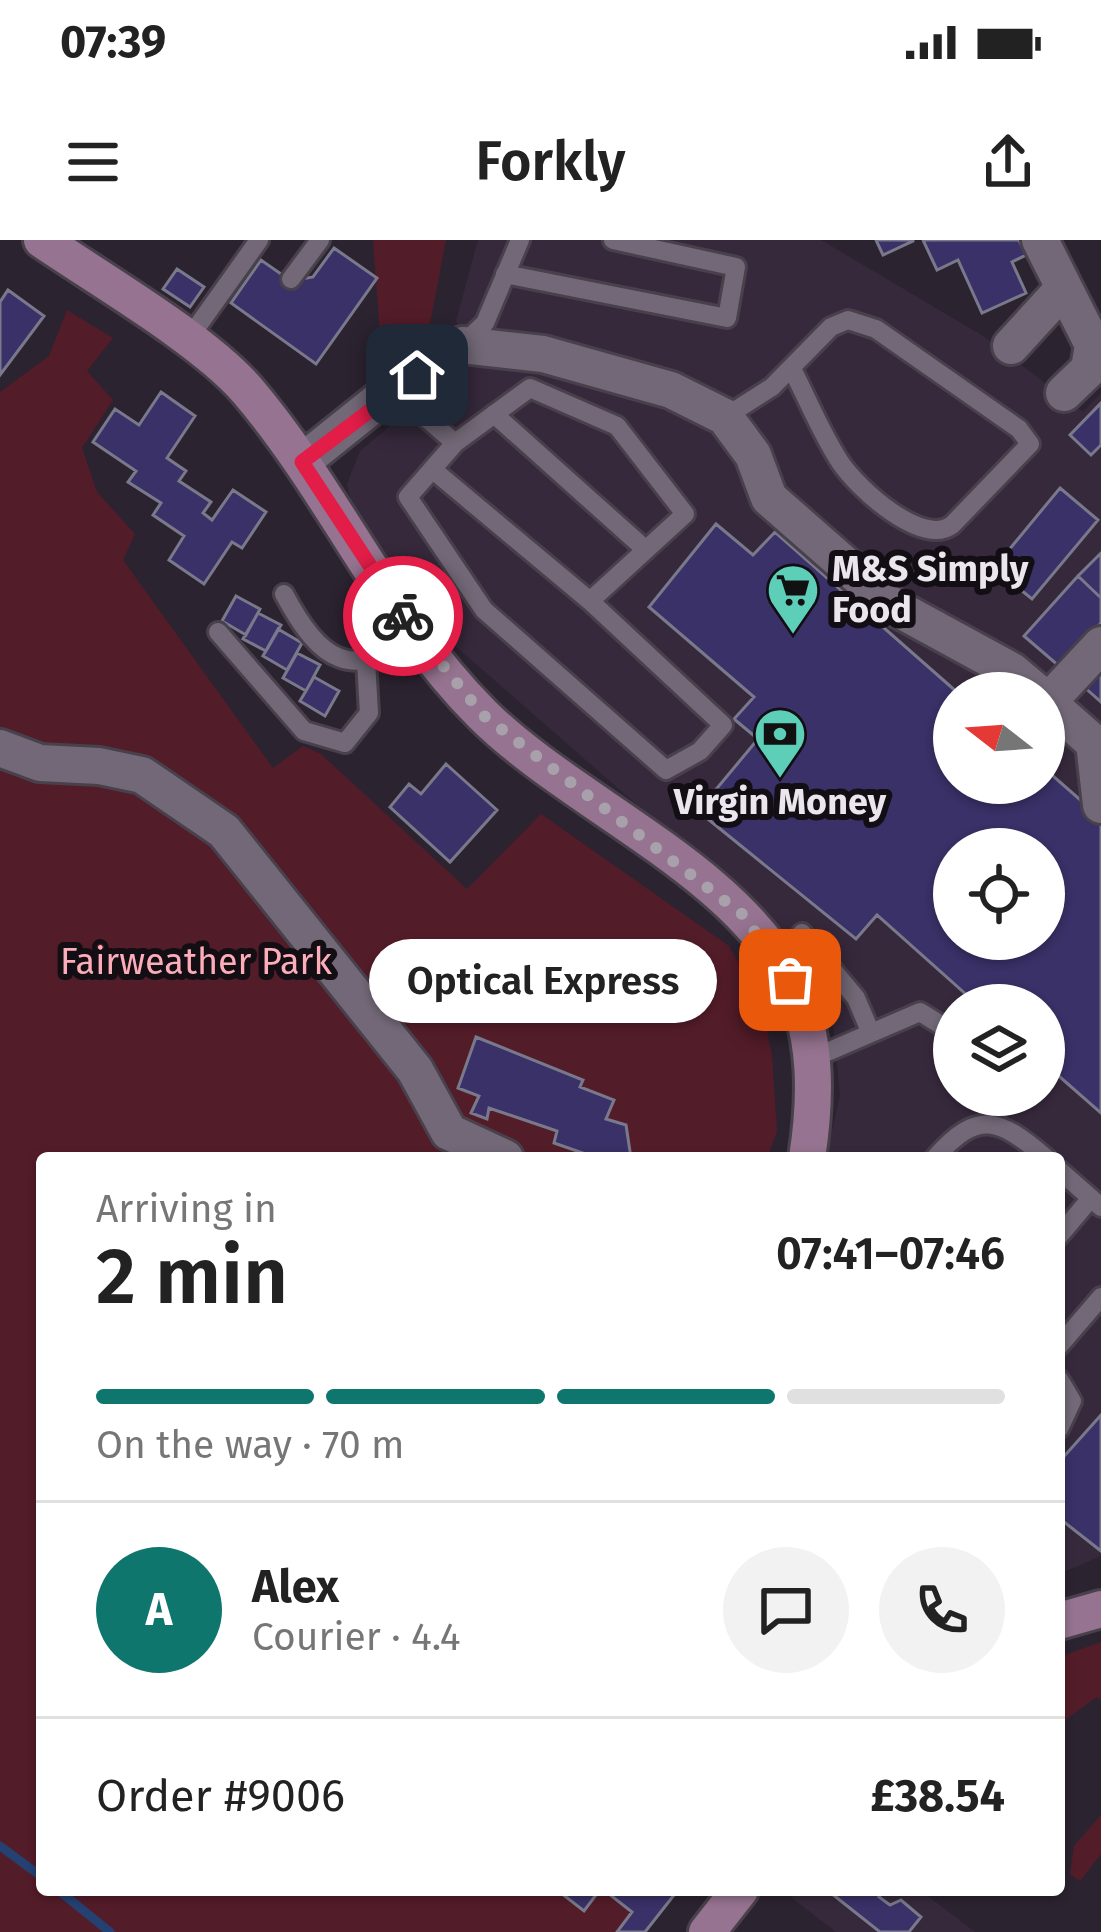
<!DOCTYPE html>
<meta charset="utf-8">
<style>
:root{--surface:#fff;--page:#f2f2f2;--text:#222;--muted:#767676;--line:#e0e0e0;--accent:#0f766e}
body{margin:0;font-family:"Fira Sans",sans-serif;background:var(--page);color:var(--text);height:100vh;display:flex;flex-direction:column;font-size:45px;white-space:nowrap}
*{box-sizing:border-box;margin:0}
p{font-size:39px;color:var(--muted)}
.icon{flex:none;width:66px;height:66px;fill:none;stroke:currentColor;stroke-width:2;stroke-linecap:round;stroke-linejoin:round}
.map{position:relative;flex:1;overflow:hidden}
.details{position:absolute;left:36px;top:912px;width:1029px;height:744px;display:flex;flex-direction:column;background:var(--surface);border-radius:12px;box-shadow:0 3px 9px #0004}
.details>*{flex:none}
.needle{width:78px;rotate:287deg}
.tools{position:absolute;left:933px;top:432px;display:grid;gap:24px}
.tools a{display:grid;place-items:center;width:132px;height:132px;border-radius:50%;background:var(--surface);box-shadow:0 3px 9px #0004;font-size:60px}
.pin{position:absolute;display:grid;place-items:center;width:102px;height:102px;color:#fff;margin:-51px;border-radius:24px;box-shadow:0 6px 18px #0006}
.courier{position:absolute;display:grid;place-items:center;width:120px;height:120px;margin:-60px;border:9px solid #e11d48;border-radius:50%;background:#fff;color:#222;box-shadow:0 3px 15px #0007}
.bubble{position:absolute;height:84px;border-radius:42px;background:var(--surface);box-shadow:0 3px 9px #0004;font-size:39px;font-weight:600;line-height:84px;text-align:center}
.headline em{font-style:normal;font-weight:600}
.headline div{display:flex;flex-direction:column-reverse}
.headline{display:flex;align-items:center;justify-content:space-between;height:204px;padding:0 60px}
h1{font-size:78px;font-weight:600;line-height:90px}
.bar{display:grid;grid-template-columns:repeat(4,1fr);gap:18px 12px;align-content:center;height:144px;padding:0 60px}
.bar i{height:15px;border-radius:9px;background:var(--line)}
.bar .on{background:var(--accent)}
.bar p{grid-column:span 4}
.line{display:flex;align-items:center;gap:30px;padding:0 60px;border-top:3px solid var(--line)}
.line div{flex:1}
.round{display:grid;place-items:center;flex:none;width:126px;height:126px;border-radius:63px;background:var(--page)}
.status{display:flex;justify-content:space-between;align-items:center;height:84px;padding:0 60px;background:var(--surface);direction:ltr}
.status svg{height:33px;fill:currentColor}
header{display:flex;justify-content:space-between;align-items:center;height:156px;padding:0 60px;background:var(--surface);font-size:54px;font-weight:600}
.map>svg:first-child{display:block}
.built{fill:#36293c;fill-rule:evenodd}
.green{fill:#531c29}
.lines{fill:none;stroke-linecap:round;stroke-linejoin:round}
.stream{stroke:#244172;stroke-width:9}
.building{fill:#393167;stroke:#7a798b;stroke-width:3;fill-rule:evenodd}
.lane-casing{stroke:#48404b;stroke-width:24}
.street-casing{stroke:#48404b;stroke-width:42}
.secondary-casing{stroke:#48404b;stroke-width:42}
.lane{stroke:#726877;stroke-width:18}
.street{stroke:#726877;stroke-width:36}
.secondary{stroke:#967390;stroke-width:36}
.done{stroke:#a8a1ac;stroke-width:12;stroke-dasharray:0 21.6}
.route{stroke:#e11d48;stroke-width:15}
.labels{text-anchor:middle;dominant-baseline:central;stroke-width:12;stroke-linejoin:round;paint-order:stroke}
.poi-label{font-size:36px;font-weight:bold;fill:#ebe5ee;stroke:#120e14;text-anchor:start}
.park-label{font-size:36px;fill:#fdacb9;stroke:#120e14}
</style>
<div class="status"><b>07:39</b><svg viewBox="0 0 49 12"><path d="M0 12V9h3v3zM5 12V6h3v6zM10 12V3h3v9zM15 12V0h3v12zM26 1h20v11H26zM47 4h2v5h-2z"/></svg></div>
<header><svg class="icon" aria-label="menu" viewBox="0 0 24 24"><path d="M4 6h16M4 12h16M4 18h16"/></svg>Forkly<svg class="icon" aria-label="share" viewBox="0 0 24 24"><path d="M12 15V3M7 8l5-5 5 5M5 13v7h14v-7"/></svg></header>
<div class="map">
<svg width="1101" height="1692" viewBox="0 0 1101 1692">
<rect width="100%" height="100%" fill="#2c2330"/>
<path class="built" d="M478,0H821L983,96L1083,172L1101,153V1316L1059,1334V918H826L840,855L832,773L780,690L721,628L675,598L453,404L356,286L347,244L360,211L472,117L456,81ZM954,453H1044V543H954ZM954,609H1044V699H954ZM954,765H1044V855H954Z
M797,1650H920L975,1692H836L792,1658Z"/>
<path class="green" d="M373,0H446L428,94L382,122Z
M67,70L113,98L87,131L113,160L82,208L97,252L135,294L123,320L273,528L303,506L321,514L467,649L541,574L729,706L762,763L772,816L777,892L767,918H42V1650H678L645,1692H0V152L49,116Z
M1101,1402V1460L1097,1457L1059,1484V1417Z
M1101,1575V1614L1080,1641L1070,1634L1074,1606Z"/>
<g class="lines">
<path class="stream" d="M0,1606L42,1637
M58,1650L110,1692"/>
</g>
<path class="building" d="M876,0H913V1L883,15Z
M923,0H1019L1026,15L1012,22L1026,53L982,73L958,20L937,30Z
M334,8L377,38L316,124L231,63L261,20L291,41L313,37Z
M177,29L204,47L190,67L163,49Z
M8,50L44,76L0,135V62Z
M161,152L195,176L167,218L186,231L179,241L211,262L203,273L212,280L233,250L266,272L242,308L232,302L204,344L169,320L184,296L153,275L161,263L128,242L136,231L93,202L115,169L139,185Z
M1101,163V205L1091,215L1070,195Z
M1060,248L1098,280L1032,359L994,328Z
M716,284L753,315L775,292L958,453L954,543H1044V528L1101,578V873L1044,823V765H978L877,675L856,699L698,571L758,499L734,479L754,457L649,367ZM954,609H1044V699H954Z
M1101,313V358L1078,336Z
M1078,336L1101,358V383L1060,427L1024,396Z
M236,356L260,369L246,395L222,381Z
M258,373L281,385L266,411L243,399Z
M278,389L302,403L287,430L263,416Z
M297,413L320,425L306,451L283,438Z
M1101,427V462L1083,446Z
M314,437L339,451L325,476L300,461Z
M446,524L497,570L450,622L390,567L409,544L421,554Z
M476,797L583,840L580,847L614,860L606,879L626,885L631,918H597L554,903L557,891L489,868L487,879L471,873L479,856L458,848Z
M1101,1175V1311L1059,1278V1222Z
M557,1650H593L596,1655L584,1671Z
M604,1650H678L645,1692H617L632,1672Z
M827,1650H884L879,1657L890,1665L901,1660L921,1677L909,1692H880Z"/>
<g class="lines">
<g class="lane-casing">
<path id="lane" d="M505,34L727,78L736,27L613,0
M291,39L320,0
M187,101L259,0
M462,105L485,83L520,0
M393,149L455,203L408,257L484,370L666,530L700,511L723,485L590,361L685,274L617,186L530,148L455,203
M494,174L646,310
M725,177L772,147L831,87L848,80L876,89L1019,189L1030,204L952,285C922,307 858,249 840,222C821,193 808,160 792,129
M432,229L590,361
M284,354C320,421 351,443 418,395
M218,392L304,491L345,503L369,473L366,421
M802,693L856,758L870,791
M811,819L920,772L954,793
M935,918C978,869 999,878 1046,918
M1059,930L1101,967
M1059,996L1091,958
M1059,1106L1101,1057
M1059,1139L1072,1161L1059,1189"/>
</g>
<g class="street-casing">
<path id="street" d="M1040,0L1093,105L1089,129L1064,153
M1011,106L1064,48
M302,222L393,149L462,105L543,114L671,150L725,177L753,215L769,258L891,365L1012,431L1038,453
M1044,459L1094,503L1101,565
M1048,462L1101,405
M0,508L40,523L99,526L142,535L224,591L415,830L449,892L505,918"/>
</g>
<g class="secondary-casing">
<path id="secondary" d="M42,0C99,39 204,100 247,150C334,252 387,379 482,474C570,562 733,628 790,740C818,795 816,860 807,918
M1059,1381L1101,1369
M707,1692L740,1650"/>
</g>
<use href="#lane" class="lane"/>
<use href="#street" class="street"/>
<use href="#secondary" class="secondary"/>
</g>
<g class="lines">
<path class="done" d="M403,376L483,475L742,674L790,740"/>
<path class="route" d="M403,376L302,222L417,135"/>
</g>
<defs>
<g id="supermarket-pin" transform="scale(2.7)"><path d="M0 17L-7.5 6A9.5 9.5 0 1 1 7.5 6Z" fill="#5dceb8" stroke="#120e14"/><path d="M-6-5.5h2.5l.6 2H6L4.5 2H-2.5L-4.4-4H-6ZM-1.5 3.2a1.3 1.3 0 1 0 .1 0ZM3 3.2a1.3 1.3 0 1 0 .1 0Z" fill="#111"/></g>
<g id="bank-pin" transform="scale(2.7)"><path d="M0 17L-7.5 6A9.5 9.5 0 1 1 7.5 6Z" fill="#5dceb8" stroke="#120e14"/><path d="M-6-4H6V4H-6ZM0-2.3a2.3 2.3 0 1 0 0 4.6a2.3 2.3 0 1 0 0-4.6Z" fill="#111"/></g>
</defs>
<g fill-rule="evenodd">
<use href="#supermarket-pin" x="793" y="350"/>
<use href="#bank-pin" x="780" y="494"/>
</g>
<g class="labels">
<g class="poi-label">
<text x="832" y="329">M&amp;S Simply<tspan x="832" dy="41">Food</tspan></text>
<text x="780" y="562" text-anchor="middle">Virgin Money</text>
</g>
<g class="park-label">
<text x="196" y="722">Fairweather Park</text>
</g>
</g>
</svg>
<div class="tools">
<a><svg class="needle" viewBox="-14 -14 28 28"><path d="M0-13l5 13h-10z" fill="#e53935"/><path d="M0 13l5-13h-10z" fill="#767676"/></svg></a>
<a><svg class="icon" aria-label="locate" viewBox="0 0 24 24"><circle cx="12" cy="12" r="6"/><path d="M12 2v4M12 18v4M2 12h4M18 12h4"/></svg></a>
<a><svg class="icon" aria-label="layers" viewBox="0 0 24 24"><path d="M12 4l9 5-9 5-9-5zM3 14l9 5 9-5"/></svg></a>
</div>
<div class="pin" style="left:790px;top:740px;background:#ea580c"><svg class="icon" aria-label="bag" viewBox="0 0 24 24"><path d="M5 8h14l-1 12H6zM9 8a3 3 0 0 1 6 0"/></svg></div>
<div class="pin" style="left:417px;top:135px;background:#1f2937"><svg class="icon" aria-label="home" viewBox="0 0 24 24"><path d="M3 11l9-7 9 7M6 9v11h12V9"/></svg></div>
<div class="courier" style="left:403px;top:376px"><svg class="icon" aria-label="bike" viewBox="0 0 24 24"><circle cx="6" cy="16" r="4"/><circle cx="18" cy="16" r="4"/><path d="M6 16l4-8h5l3 8M10 8l3 8H6M13 5h3"/></svg></div>
<div class="bubble" style="left:369px;top:699px;width:348px">Optical Express</div>
<section class="details">
<div class="headline"><div><h1>2 min</h1><p>Arriving in</p></div><em>07:41–07:46</em></div>
<div class="bar"><i class="on"></i><i class="on"></i><i class="on"></i><i></i><p>On the way · 70 m</p></div>
<div class="line" style="height:216px"><b class="round" style="background:var(--accent);color:#fff">A</b><div><b>Alex</b><p>Courier · 4.4</p></div><a class="round"><svg class="icon" aria-label="chat" viewBox="0 0 24 24"><path d="M4 5h16v11H9l-5 4z"/></svg></a><a class="round"><svg class="icon" aria-label="phone" viewBox="0 0 24 24"><path d="M5 4h4l2 5-3 2q2 4 5 5l2-3 5 2v4C11 20 4 13 5 4z"/></svg></a></div>
<div class="line" style="height:156px"><div>Order #9006</div><b>£38.54</b></div>
</section>
</div>
